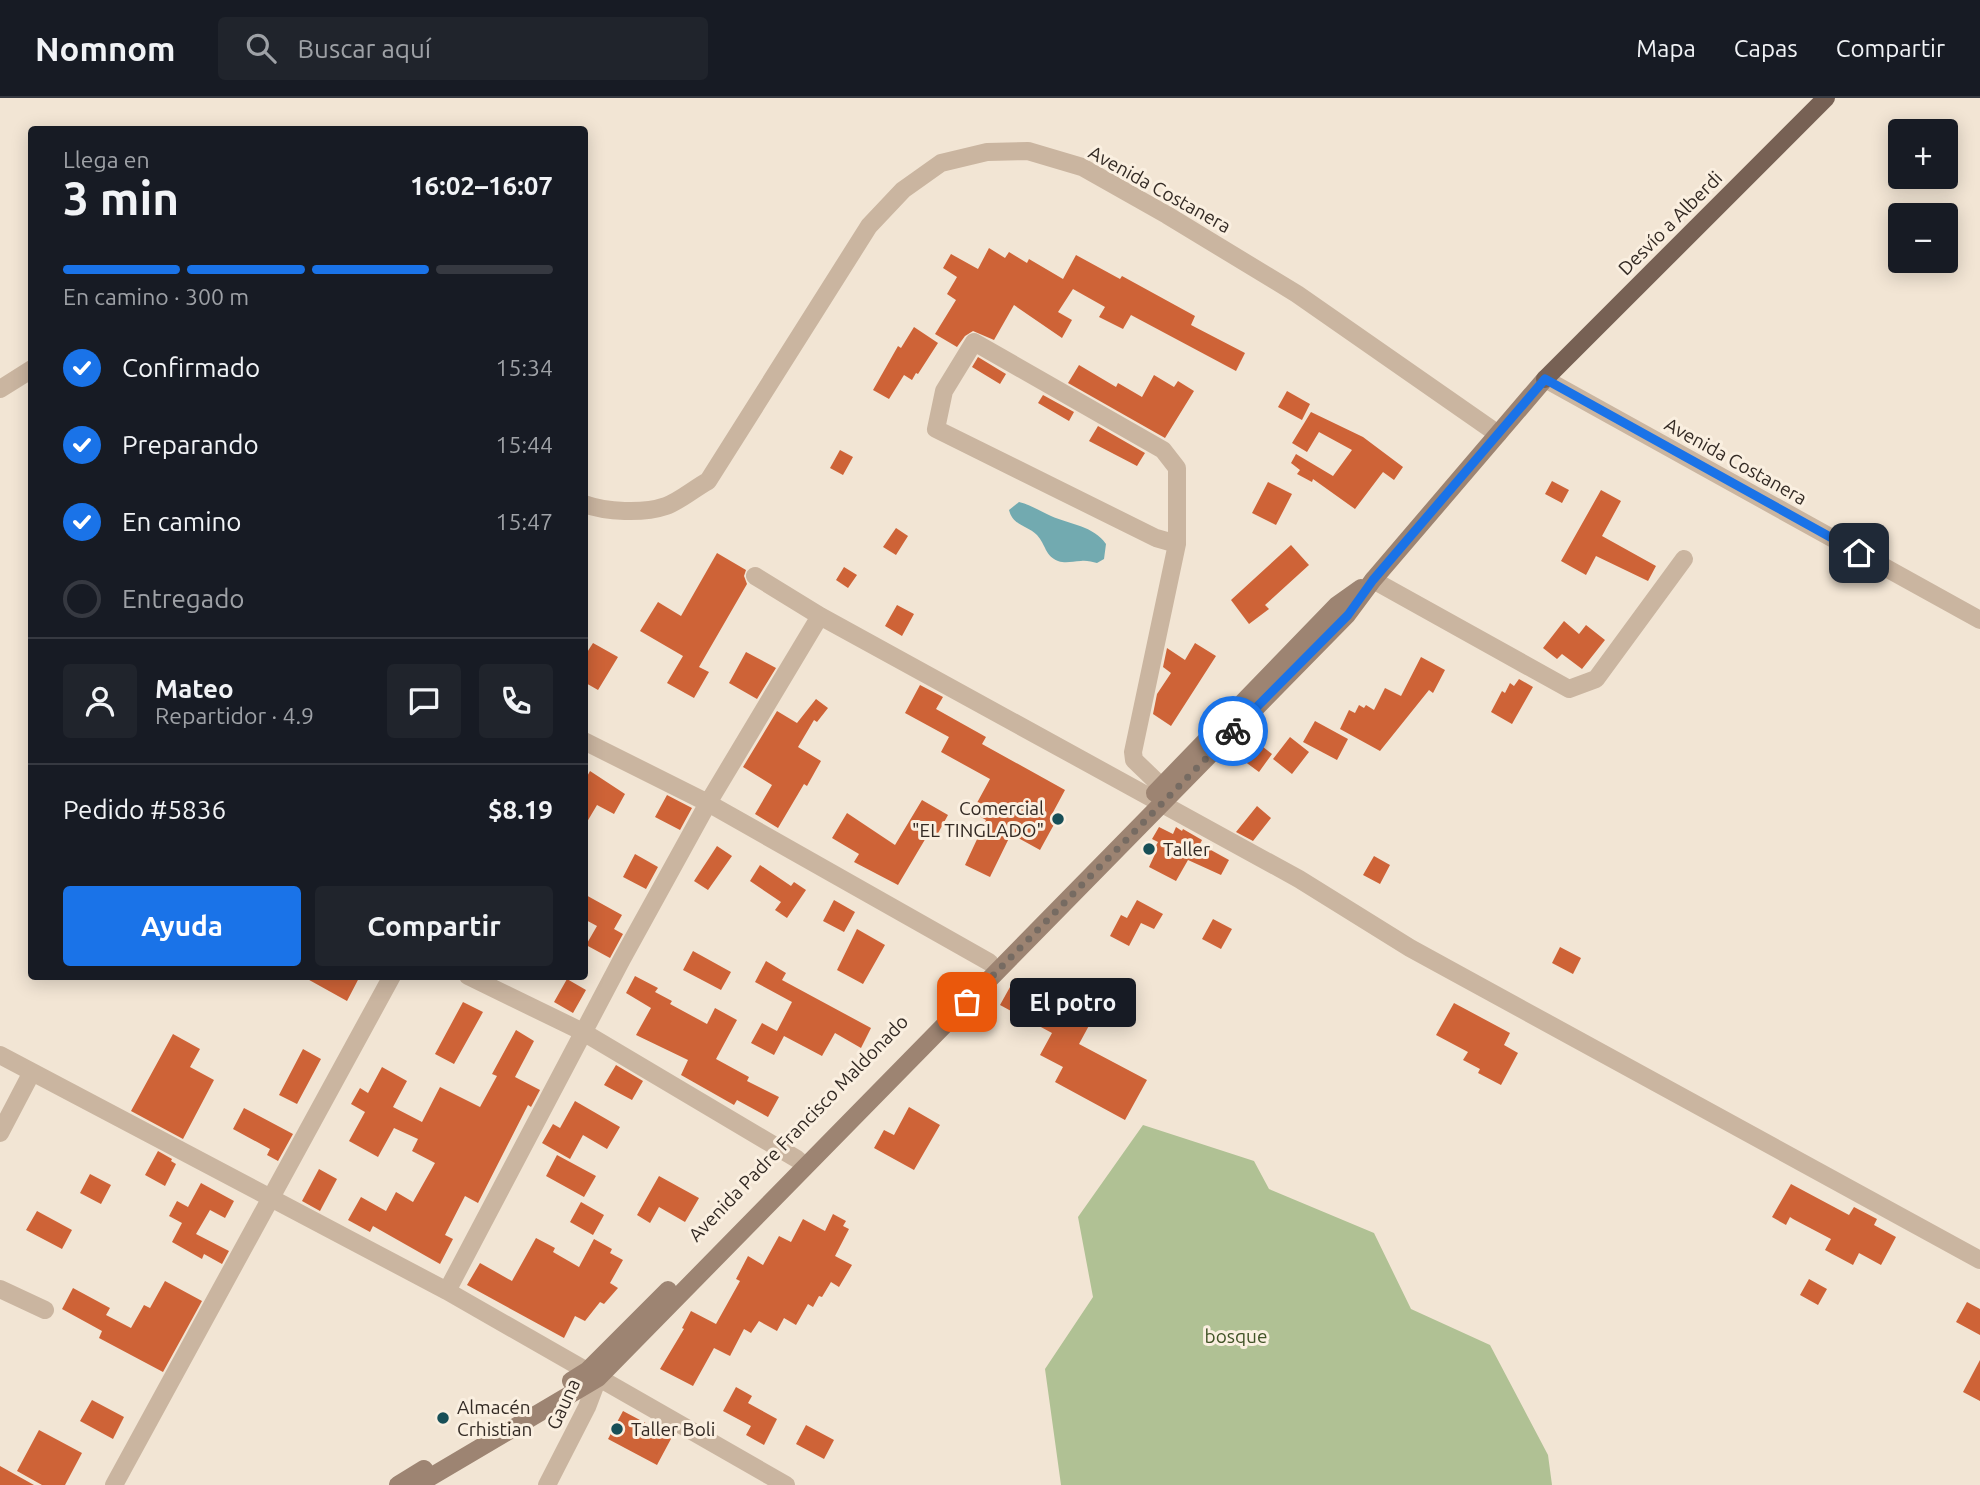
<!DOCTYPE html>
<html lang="es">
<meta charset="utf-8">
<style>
:root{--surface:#171b24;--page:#20242c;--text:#f1f3f6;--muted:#9ea1a6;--line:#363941;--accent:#1a73e8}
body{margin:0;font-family:Ubuntu,sans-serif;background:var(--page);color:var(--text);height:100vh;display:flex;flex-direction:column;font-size:26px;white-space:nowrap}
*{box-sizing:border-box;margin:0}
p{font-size:23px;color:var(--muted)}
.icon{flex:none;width:38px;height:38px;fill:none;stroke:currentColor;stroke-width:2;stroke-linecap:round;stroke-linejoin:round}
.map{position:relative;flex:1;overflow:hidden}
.side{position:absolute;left:28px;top:28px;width:560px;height:854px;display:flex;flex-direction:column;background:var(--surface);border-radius:7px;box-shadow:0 4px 18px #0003}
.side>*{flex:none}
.buttons{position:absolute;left:1888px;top:21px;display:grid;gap:14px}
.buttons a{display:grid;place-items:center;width:70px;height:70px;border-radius:7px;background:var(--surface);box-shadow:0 4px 18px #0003;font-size:35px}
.pin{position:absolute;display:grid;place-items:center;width:60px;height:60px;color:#fff;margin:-30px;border-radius:14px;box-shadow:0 4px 10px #0006}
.courier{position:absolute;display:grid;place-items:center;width:70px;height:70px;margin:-35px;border:5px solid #1a73e8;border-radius:50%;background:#fff;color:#222;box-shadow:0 2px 9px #0007}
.bubble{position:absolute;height:49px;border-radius:7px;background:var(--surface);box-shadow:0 4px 18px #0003;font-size:23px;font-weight:600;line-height:49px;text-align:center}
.summary em{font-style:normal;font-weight:600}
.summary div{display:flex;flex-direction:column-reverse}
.summary{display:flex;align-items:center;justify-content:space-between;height:119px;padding:0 35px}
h1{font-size:46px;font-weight:600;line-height:52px}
.bar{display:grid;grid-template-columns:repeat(4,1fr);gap:10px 7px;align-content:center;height:84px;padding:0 35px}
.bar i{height:9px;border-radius:5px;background:var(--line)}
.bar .current{background:var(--accent)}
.bar p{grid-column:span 4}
.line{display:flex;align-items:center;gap:18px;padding:0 35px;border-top:2px solid var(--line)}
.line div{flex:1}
.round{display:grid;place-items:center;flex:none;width:74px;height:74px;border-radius:7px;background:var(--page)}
ol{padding:0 35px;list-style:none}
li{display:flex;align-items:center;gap:21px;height:77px}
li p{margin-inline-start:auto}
li .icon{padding:7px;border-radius:50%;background:var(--accent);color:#fff;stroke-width:4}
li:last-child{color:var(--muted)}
li i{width:38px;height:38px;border:4px solid var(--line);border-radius:50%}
.cta{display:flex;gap:14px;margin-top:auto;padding:14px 35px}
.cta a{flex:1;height:80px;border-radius:7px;background:var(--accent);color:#fff;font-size:28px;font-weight:600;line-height:80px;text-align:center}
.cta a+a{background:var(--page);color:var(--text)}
header{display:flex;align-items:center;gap:42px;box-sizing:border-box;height:98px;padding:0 35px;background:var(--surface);border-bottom:2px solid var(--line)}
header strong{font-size:33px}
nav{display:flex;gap:38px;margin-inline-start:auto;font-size:24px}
.search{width:490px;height:63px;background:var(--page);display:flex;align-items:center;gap:18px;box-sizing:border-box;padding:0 24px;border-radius:7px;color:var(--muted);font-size:26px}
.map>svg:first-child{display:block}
.green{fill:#b0c194}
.water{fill:#72aab0}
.building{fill:#ce6337}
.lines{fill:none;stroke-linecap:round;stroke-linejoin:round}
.minor{stroke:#cab5a0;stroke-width:18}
.tertiary{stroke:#cab5a0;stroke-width:18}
.secondary{stroke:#9d8472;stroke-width:18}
.primary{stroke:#776154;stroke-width:18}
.done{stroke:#766b62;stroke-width:7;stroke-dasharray:0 12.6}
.route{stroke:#1a73e8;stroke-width:9}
.poi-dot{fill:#184f57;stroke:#faefe0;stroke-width:2.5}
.labels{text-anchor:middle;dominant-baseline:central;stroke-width:6;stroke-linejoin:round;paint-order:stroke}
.street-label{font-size:19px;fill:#332a24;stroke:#faefe0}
.poi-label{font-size:19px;fill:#332a24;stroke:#faefe0;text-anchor:start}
.park-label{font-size:19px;fill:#405326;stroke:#faefe0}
</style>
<header>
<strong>Nomnom</strong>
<div class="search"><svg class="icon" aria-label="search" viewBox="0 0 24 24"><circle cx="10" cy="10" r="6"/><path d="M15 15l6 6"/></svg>Buscar aquí</div>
<nav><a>Mapa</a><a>Capas</a><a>Compartir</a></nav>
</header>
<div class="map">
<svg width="1980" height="1387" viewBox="0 0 1980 1387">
<rect width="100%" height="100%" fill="#f2e5d4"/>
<path class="green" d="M1143,1027L1254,1063L1269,1091L1374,1135L1411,1211L1490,1247L1548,1357L1552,1387H1061L1045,1271L1093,1199L1078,1119Z"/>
<path class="water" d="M1019,404C1031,407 1040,413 1051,418C1069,426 1094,428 1106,446L1104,461L1097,465C1092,464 1086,462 1081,463C1072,463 1067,466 1058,463C1045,458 1046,447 1037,437C1027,427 1013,428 1009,412Z"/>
<path class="building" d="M989,150L1005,160L1009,154L1027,165L1029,161L1063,181L1076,157L1120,181L1122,178L1195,218L1191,227L1245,255L1236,273L1131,217L1123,231L1099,219L1105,209L1073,191L1058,214L1072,222L1062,240L1014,207L994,242L973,233L965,238L957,249L935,236L956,202L947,196L957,179L943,170L951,156L978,171Z
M914,229L938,245L918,276L916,275L912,282L904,277L889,301L873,292L898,248L901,250Z
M978,259L1006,276L1000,286L972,269Z
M1079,267L1116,289L1118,285L1142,299L1154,277L1174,289L1178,283L1194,293L1165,340L1068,285Z
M1287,293L1310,306L1302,322L1278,309Z
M1043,297L1074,314L1069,323L1038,305Z
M1311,314L1363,339L1403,369L1394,382L1383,374L1355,411L1313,381L1312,384L1297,376L1300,372L1291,365L1296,356L1333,378L1352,352L1319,334L1307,354L1292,345Z
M1098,328L1145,355L1137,368L1089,343Z
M840,352L853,359L843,377L830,370Z
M1552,383L1569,392L1562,405L1545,396Z
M1268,384L1292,396L1276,427L1252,415Z
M1601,392L1621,403L1602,438L1656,468L1648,483L1596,458L1586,477L1561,463Z
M896,430L908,438L896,457L883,449Z
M1291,447L1309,467L1265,507L1269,511L1249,526L1231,502Z
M717,455L746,472L744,478L747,486L699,569L709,574L694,600L667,585L683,558L640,533L658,504L681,518Z
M844,469L857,477L848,490L836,482Z
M897,507L914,516L902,538L885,528Z
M1564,523L1579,536L1586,527L1605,542L1582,571L1562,556L1557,561L1543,550Z
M593,545L618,559L598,592L584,584V559Z
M1195,545L1216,558L1171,628L1153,616L1157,596L1171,575L1163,569L1167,550L1185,562Z
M746,554L776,570L757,601L729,585Z
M1421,559L1445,572L1433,595L1429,592L1380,653L1340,631L1349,612L1355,615L1359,607L1364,610L1366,607L1374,612L1385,590L1401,598Z
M1519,581L1533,589L1512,626L1491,614L1502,593L1505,595L1510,585L1514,588Z
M920,587L943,599L936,611L986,639L982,646L1065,692L1051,718L1057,721L1040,752L1011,736L990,779L965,767L986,722L972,714L990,681L941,654L949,639L905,615Z
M816,601L828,610L817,624L814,622L798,649L821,663L807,688L804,686L778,730L755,716L772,687L743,669L777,613L797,625Z
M1315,623L1348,641L1337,662L1303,644Z
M1290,639L1309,654L1292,676L1273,661Z
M1258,645L1272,656L1259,674L1244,663Z
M590,673L625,696L614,716L597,707L584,729V684Z
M667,697L692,710L680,732L655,719Z
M922,702L948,717L937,737L930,733L898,787L854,764L859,756L832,740L847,715L895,747Z
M1257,708L1271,720L1253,743L1236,734Z
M1159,729L1173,736L1176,729L1182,733L1183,731L1202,742L1200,746L1229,762L1221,777L1188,762L1176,783L1149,769L1156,754L1153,753L1158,744L1152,741Z
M717,748L732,758L708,792L694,783Z
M635,756L658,769L646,791L623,779Z
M1374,758L1390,767L1380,786L1363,777Z
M760,767L791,788L794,784L806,792L787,820L775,812L781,804L750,783Z
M584,796L622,817L614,831L623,836L610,860L586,847L597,828L584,821Z
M834,802L855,814L844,834L823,823Z
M1137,802L1163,816L1154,831L1141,825L1129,848L1110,838L1121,817L1127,820Z
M1213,821L1232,831L1221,851L1202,841Z
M857,831L885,847L863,886L837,872Z
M1560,849L1581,860L1573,876L1552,865Z
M693,853L731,874L721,892L683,872Z
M766,863L786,875L782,882L871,930L861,950L835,935L822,958L784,938L774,957L751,945L762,925L777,933L792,904L755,884Z
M302,878H360L347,903Z
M635,878L658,890L655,894L672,903L670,906L707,926L715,910L737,922L716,961L749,979L747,983L779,999L768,1019L737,1002L734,1007L681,977L688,962L636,937L651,910L626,895Z
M1015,880L1092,922L1079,946L1147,982L1125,1022L1055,984L1063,969L1040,957L1052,935L1000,907Z
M567,881L586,892L573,915L554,904Z
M463,904L483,914L454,966L435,956Z
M1454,905L1510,935L1504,947L1518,955L1501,987L1478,975L1480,971L1463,962L1468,954L1436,937Z
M516,932L534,943L515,979L540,992L531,1009L528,1007L478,1105L465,1098L445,1137L453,1141L440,1166L373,1128L370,1134L348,1122L361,1099L386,1113L396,1094L413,1104L435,1065L412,1053L418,1041L394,1030L378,1059L349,1043L365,1014L351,1006L360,990L368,995L382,969L407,983L393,1009L422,1024L440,989L480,1009L497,978L492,976Z
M173,936L200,951L190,969L214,982L183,1041L131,1013Z
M303,951L321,961L297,1006L279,997Z
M616,967L643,983L632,1002L604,987Z
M575,1003L620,1029L607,1051L583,1037L570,1061L542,1045L553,1026L560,1030Z
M909,1009L940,1027L914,1072L874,1050L884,1032L894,1037Z
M244,1010L293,1036L278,1063L267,1057L270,1051L233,1031Z
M158,1053L172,1061L171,1063L176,1066L165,1088L145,1077Z
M557,1057L596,1078L584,1099L546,1078Z
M319,1071L337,1081L320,1113L302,1103Z
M90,1076L111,1087L101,1106L80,1095Z
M659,1078L699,1100L685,1124L659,1109L650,1125L637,1117Z
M201,1085L234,1103L225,1120L210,1112L196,1136L229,1153L222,1166L204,1156L202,1161L172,1144L182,1125L169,1118L177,1103L188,1109Z
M1791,1086L1849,1117L1854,1109L1877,1121L1874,1127L1896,1139L1881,1167L1859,1155L1853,1167L1825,1152L1831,1141L1793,1121L1790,1119L1786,1127L1772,1119Z
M581,1104L604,1117L593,1137L570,1124Z
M37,1113L72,1132L62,1151L26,1132Z
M833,1116L846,1123L843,1128L849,1131L835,1158L852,1167L839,1189L831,1184L822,1199L819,1198L813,1209L808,1206L796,1227L784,1220L777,1233L759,1223L751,1235L744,1231L730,1258L714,1250L693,1288L660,1271L684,1231L682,1230L691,1213L716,1226L740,1183L736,1181L748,1158L763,1167L779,1138L791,1144L803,1121L825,1133Z
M536,1140L555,1150L553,1154L579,1169L594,1141L612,1151L610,1155L623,1162L610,1185L618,1190L604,1206L600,1204L585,1223L575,1218L564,1240L467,1187L480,1165L512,1183Z
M1809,1181L1827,1191L1818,1207L1800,1197Z
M165,1183L202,1203L163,1274L99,1240L102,1233L62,1211L73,1190L110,1210L106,1217L131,1230L144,1207L150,1210Z
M1967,1204L1980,1211V1237L1956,1224Z
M1980,1262V1303L1963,1294Z
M736,1289L752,1298L748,1305L777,1321L764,1347L746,1337L751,1328L723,1313Z
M92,1302L124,1319L113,1341L80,1323Z
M623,1313L672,1339L657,1367L608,1341Z
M806,1327L834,1342L824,1361L796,1346Z
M39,1332L82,1355L65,1387H42L17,1373Z
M0,1368L34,1387H0Z"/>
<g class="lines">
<path class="minor" d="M755,478L820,518L1299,781L1410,850L1980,1162
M1373,482L1569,591L1596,581L1684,461
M584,643L708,705L989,864
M1161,688L1134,662L1133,654L1177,446V370L1163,352L974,244L944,293L936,331L1156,440L1177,446
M468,878L583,934L797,1061
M0,957L447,1193L786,1387
M0,1035L32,974
M0,1191L45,1212
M447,1193L622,861L708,705L820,518
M114,1387L392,878
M547,1387L587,1309L598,1280"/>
<path class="tertiary" d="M1545,281L1980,522
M0,291L32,271
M584,406C606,414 643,416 666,408C680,403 695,390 708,383L869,128L903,92L941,65L987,54L1028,53L1082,69L1167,117L1297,196L1498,336"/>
<path class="secondary" d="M1155,695L1337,507L1361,490
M571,1283L587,1273L668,1192
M398,1387L424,1371
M417,1387L598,1280L1347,517L1373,482L1545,281"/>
<path class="primary" d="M1545,281L1826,0"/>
</g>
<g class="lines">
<path class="done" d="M967,904L1233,633"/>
<path class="route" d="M1233,633L1348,517L1373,482L1545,281L1859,455"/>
</g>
<g class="poi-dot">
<circle cx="1058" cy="721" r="7"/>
<circle cx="1149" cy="751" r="7"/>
<circle cx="443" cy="1320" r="7"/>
<circle cx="617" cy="1331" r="7"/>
</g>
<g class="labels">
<g class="street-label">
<text transform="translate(1160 91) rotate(29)">Avenida Costanera</text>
<text transform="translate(1670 125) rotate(-45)">Desvío a Alberdi</text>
<text transform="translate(1736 363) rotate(29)">Avenida Costanera</text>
<text transform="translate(798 1030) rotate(-46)">Avenida Padre Francisco Maldonado</text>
<text transform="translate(563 1306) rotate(-65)">Gauna</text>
</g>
<g class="poi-label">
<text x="1044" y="710" text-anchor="end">Comercial<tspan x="1044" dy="22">"EL TINGLADO"</tspan></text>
<text x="1163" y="751">Taller</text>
<text x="457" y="1309">Almacén<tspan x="457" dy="22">Crhistian</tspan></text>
<text x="631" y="1331">Taller Boli</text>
</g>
<g class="park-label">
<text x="1236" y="1238">bosque</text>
</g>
</g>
</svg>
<div class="buttons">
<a>+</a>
<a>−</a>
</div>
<div class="pin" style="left:967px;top:904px;background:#ea580c"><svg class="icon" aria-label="bag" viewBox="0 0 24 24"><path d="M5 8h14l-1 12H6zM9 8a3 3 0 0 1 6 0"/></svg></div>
<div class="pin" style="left:1859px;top:455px;background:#1f2937"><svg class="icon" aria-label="home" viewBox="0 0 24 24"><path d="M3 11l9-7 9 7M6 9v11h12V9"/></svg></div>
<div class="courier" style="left:1233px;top:633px"><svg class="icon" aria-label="bike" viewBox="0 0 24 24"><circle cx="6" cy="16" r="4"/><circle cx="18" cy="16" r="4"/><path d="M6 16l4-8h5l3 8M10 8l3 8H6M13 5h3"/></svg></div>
<div class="bubble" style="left:1010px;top:880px;width:126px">El potro</div>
<section class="side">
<div class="summary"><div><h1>3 min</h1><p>Llega en</p></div><em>16:02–16:07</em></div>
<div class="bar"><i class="current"></i><i class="current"></i><i class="current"></i><i></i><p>En camino · 300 m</p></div>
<ol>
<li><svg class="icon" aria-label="check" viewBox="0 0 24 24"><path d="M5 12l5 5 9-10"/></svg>Confirmado<p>15:34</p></li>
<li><svg class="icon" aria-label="check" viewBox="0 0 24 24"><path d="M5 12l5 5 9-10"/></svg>Preparando<p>15:44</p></li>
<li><svg class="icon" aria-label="check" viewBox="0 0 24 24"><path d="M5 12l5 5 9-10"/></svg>En camino<p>15:47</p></li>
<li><i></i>Entregado</li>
</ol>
<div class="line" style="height:126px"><a class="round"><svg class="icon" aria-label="person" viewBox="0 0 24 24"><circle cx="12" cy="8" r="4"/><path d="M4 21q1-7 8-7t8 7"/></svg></a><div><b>Mateo</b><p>Repartidor · 4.9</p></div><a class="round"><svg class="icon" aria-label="chat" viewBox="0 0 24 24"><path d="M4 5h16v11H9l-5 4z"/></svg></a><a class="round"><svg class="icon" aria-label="phone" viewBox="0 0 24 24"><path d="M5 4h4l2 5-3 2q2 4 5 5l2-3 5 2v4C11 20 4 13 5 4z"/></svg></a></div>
<div class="line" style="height:91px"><div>Pedido #5836</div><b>$8.19</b></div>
<div class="cta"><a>Ayuda</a><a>Compartir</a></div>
</section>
</div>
